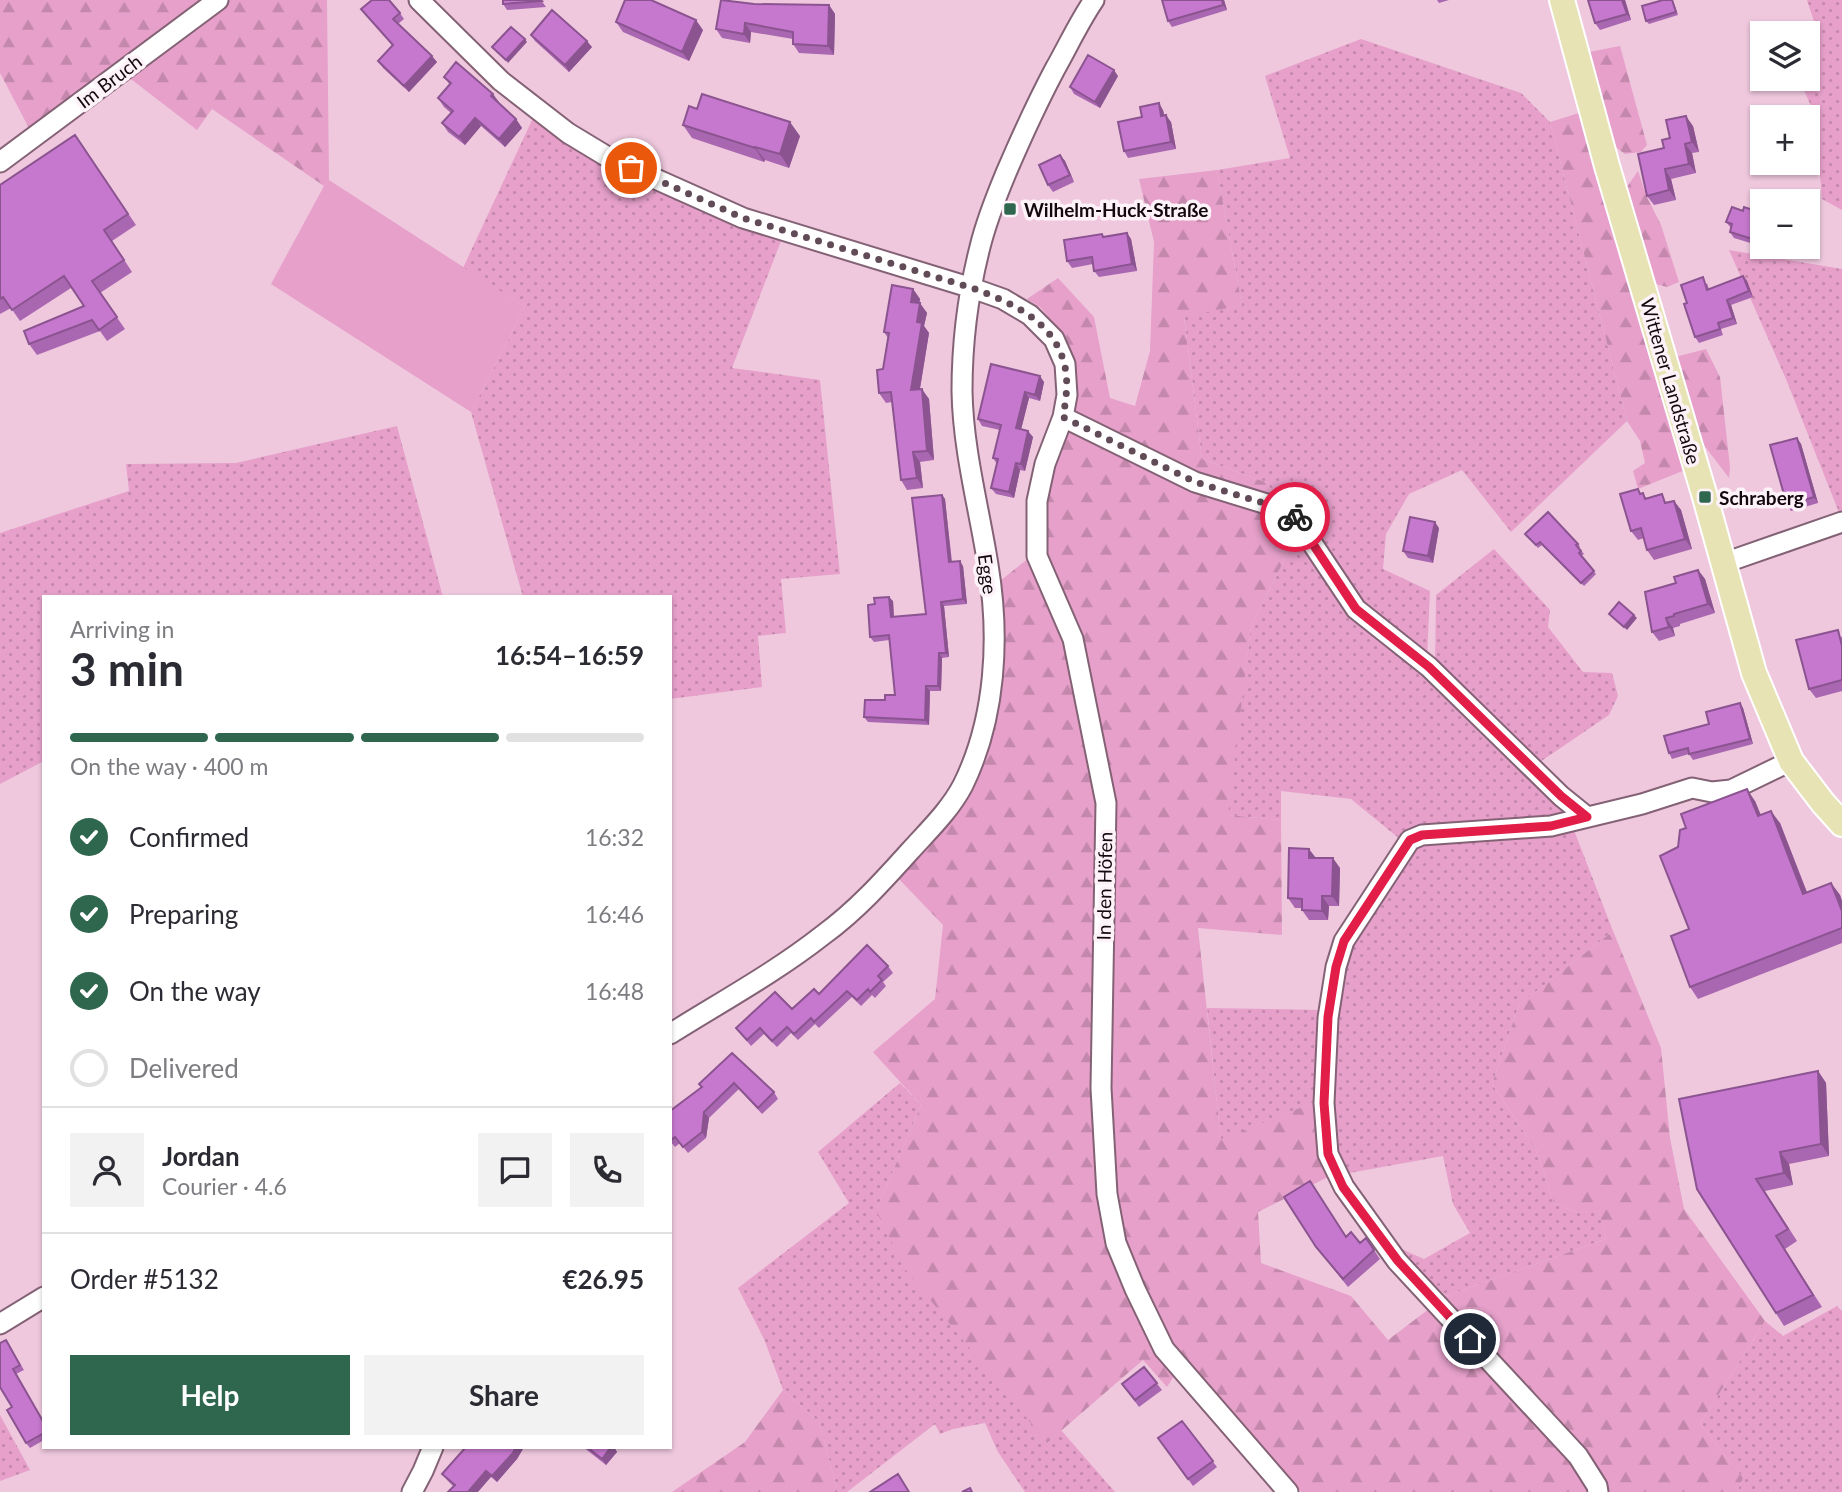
<!DOCTYPE html>
<meta charset="utf-8">
<style>
:root{--surface:#fff;--page:#f2f2f3;--text:#2b2b33;--muted:#7c7c81;--line:#e1e1e2;--accent:#2e664e}
body{margin:0;font-family:Lato,sans-serif;background:var(--page);color:var(--text);height:100vh;display:flex;flex-direction:column;font-size:26px;white-space:nowrap}
*{box-sizing:border-box;margin:0}
p{font-size:23px;color:var(--muted)}
.icon{flex:none;width:38px;height:38px;fill:none;stroke:currentColor;stroke-width:2;stroke-linecap:round;stroke-linejoin:round}
.map{position:relative;flex:1;overflow:hidden}
.panel{position:absolute;left:42px;top:595px;width:630px;height:854px;display:flex;flex-direction:column;background:var(--surface);border-radius:0px;box-shadow:0 2px 5px #0004}
.panel>*{flex:none}
.buttons{position:absolute;left:1750px;top:21px;display:grid;gap:14px}
.buttons a{display:grid;place-items:center;width:70px;height:70px;border-radius:0px;background:var(--surface);box-shadow:0 2px 5px #0004;font-size:35px}
.pin{position:absolute;display:grid;place-items:center;width:60px;height:60px;color:#fff;margin:-30px;border:4px solid #fff;border-radius:50%;box-shadow:0 2px 7px #0007}
.courier{position:absolute;display:grid;place-items:center;width:70px;height:70px;margin:-35px;border:5px solid #e11d48;border-radius:50%;background:#fff;color:#222;box-shadow:0 2px 9px #0007}
.head em{font-style:normal;font-weight:700}
.head div{display:flex;flex-direction:column-reverse}
.head{display:flex;align-items:center;justify-content:space-between;height:119px;padding:0 28px}
h1{font-size:46px;font-weight:700;line-height:52px}
.bar{display:grid;grid-template-columns:repeat(4,1fr);gap:10px 7px;align-content:center;height:84px;padding:0 28px}
.bar i{height:9px;border-radius:5px;background:var(--line)}
.bar .on{background:var(--accent)}
.bar p{grid-column:span 4}
.line{display:flex;align-items:center;gap:18px;padding:0 28px;border-top:2px solid var(--line)}
.line div{flex:1}
.round{display:grid;place-items:center;flex:none;width:74px;height:74px;border-radius:0px;background:var(--page)}
ol{padding:0 28px;list-style:none}
li{display:flex;align-items:center;gap:21px;height:77px}
li p{margin-inline-start:auto}
li .icon{padding:7px;border-radius:50%;background:var(--accent);color:#fff;stroke-width:4}
li:last-child{color:var(--muted)}
li i{width:38px;height:38px;border:4px solid var(--line);border-radius:50%}
.cta{display:flex;gap:14px;margin-top:auto;padding:14px 28px}
.cta a{flex:1;height:80px;border-radius:0px;background:var(--accent);color:#fff;font-size:28px;font-weight:700;line-height:80px;text-align:center}
.cta a+a{background:var(--page);color:var(--text)}
.map>svg:first-child{display:block}
.grass{fill:url(#grass-dots)}
.forest{fill:url(#forest-firs)}
.garden{fill:#e6a0ca}
.lines{fill:none;stroke-linecap:round;stroke-linejoin:round}
.minor-casing{stroke:#846275;stroke-width:23}
.major-casing{stroke:#fff;stroke-width:28}
.minor{stroke:#fff;stroke-width:19}
.major{stroke:#e8e3b5;stroke-width:24}
.wall{fill:#aa67b1}
.shaded-wall{fill:#8b5490}
.building{fill:#c678ce;stroke:#8b5490;stroke-width:2}
.done{stroke:#614b57;stroke-width:7;stroke-dasharray:0 12.6}
.route{stroke:#e11d48;stroke-width:9}
.poi-dot{fill:#2e664e;stroke:#fef2f9;stroke-width:2.5}
.labels{text-anchor:middle;dominant-baseline:central;stroke-width:7;stroke-linejoin:round;paint-order:stroke}
.street-label{font-size:19px;fill:#14080f;stroke:#fef2f9}
.poi-label{font-size:19px;font-weight:bold;fill:#14080f;stroke:#fef2f9;text-anchor:start}
</style>
<div class="map">
<svg width="1842" height="1492" viewBox="0 0 1842 1492">
<defs>
<pattern id="grass-dots" width="8" height="8" patternUnits="userSpaceOnUse" patternTransform="scale(1.75)"><rect width="8" height="8" fill="#e6a0ca"/><path d="M2 2h.1M6 6h.1" fill="none" stroke="#c488ac" stroke-width="1.8" stroke-linecap="round"/></pattern>
<pattern id="forest-firs" width="22" height="20" patternUnits="userSpaceOnUse" patternTransform="scale(1.75)"><rect width="22" height="20" fill="#e6a0ca"/><path d="M5 1l3.5 6h-7zM16 11l3.5 6h-7z" fill="#c488ac"/></pattern>
</defs>
<rect width="100%" height="100%" fill="#efc8de"/>
<path class="grass" d="M1807,0H1842V210L1822,199L1815,115L1799,79H1808V39L1818,34Z
M1361,39L1521,93L1550,122L1627,421L1511,532L1462,470L1409,494L1386,534L1383,569L1430,591L1427,659L1361,606L1276,501L1268,483L1202,459L1184,316L1242,305L1217,170L1290,158L1265,76Z
M533,118L565,144L608,168L740,228L781,241L732,368L820,380L840,574L781,579L786,633L758,636L762,687L670,699V597H523L471,412L525,307L463,268Z
M1729,250L1842,269V515H1840L1786,379Z
M397,426L443,597H44V761L0,784V533L129,491L126,464L236,463Z
M1299,530L1403,655L1574,815L1401,840L1351,799L1281,791V820L1227,815L1251,627Z
M1494,549L1550,610L1548,627L1583,672L1612,673L1618,696L1609,715L1537,764L1435,665L1436,595Z
M1572,825L1613,931L1519,1005L1492,1084L1536,1150L1554,1203L1578,1213L1598,1209L1606,1239L1446,1296L1392,1245L1424,1259L1470,1233L1453,1204L1443,1156L1344,1174L1333,1153L1329,1102L1335,1012L1350,942L1413,845Z
M1207,1008L1323,1010L1319,1100L1221,1141Z
M900,1083L921,1105L876,1211L1047,1443L1061,1430L1115,1492H1025L998,1452L985,1423L953,1429L940,1434L935,1424L847,1492H838L819,1422L783,1390L764,1339L738,1288L849,1203L818,1152Z
M1837,1306L1842,1311V1492H1737L1743,1478L1700,1424L1765,1321L1783,1336Z
M0,1415L30,1470L0,1481Z"/>
<path class="forest" d="M0,0H204L31,132L0,73Z
M229,0H327L329,180L324,186L212,109L197,130L127,76Z
M1620,46L1647,145L1641,152L1625,154L1614,146L1589,52Z
M1579,113L1685,470L1638,489L1633,471L1645,463L1640,441L1627,421L1550,122Z
M1217,170L1242,305L1184,317L1202,459L1268,483L1276,501L1299,530L1251,627L1228,815L1281,820L1282,935L1198,928L1221,1140L1319,1100L1332,1175L1258,1212L1261,1263L1351,1296L1388,1340L1446,1296L1606,1239L1598,1210L1578,1213L1554,1203L1536,1150L1492,1084L1519,1005L1613,931L1661,1048L1670,1138L1684,1209L1765,1321L1700,1424L1743,1478L1737,1492H1301L1187,1364L1174,1376L1167,1387L1143,1360L1047,1443L905,1269L876,1211L921,1105L873,1052L935,999L943,925L899,879L957,810L989,743L1001,688L1003,620L1000,581L1030,557L1044,501L1072,363L1064,337L1041,308L1027,299L1058,278L1094,317L1110,398L1135,406L1150,351L1154,242L1139,179Z
M1638,171L1646,195L1661,225L1679,282L1667,287L1652,283L1624,191Z
M1706,349L1720,377L1730,467L1729,478L1694,432L1675,357Z
M783,1390L819,1422L838,1492H672L745,1442Z"/>
<path class="garden" d="M329,180L525,307L471,412L271,284L324,186Z"/>
<g class="lines">
<g class="minor-casing">
<path id="minor" d="M419,0L501,81L568,133L611,159L743,218L972,288L1003,299L1030,315L1054,339L1065,364L1067,395L1063,417L1045,464L1037,501V556L1073,639L1106,803L1101,1088L1107,1194L1116,1243L1135,1289L1164,1349L1288,1492
M0,162L218,0
M1063,417L1195,482L1283,509L1294,516L1356,609L1429,667L1561,796L1587,817
M1724,563L1842,522
M670,1034C721,1002 776,972 823,935C856,911 883,881 910,851C929,830 950,810 963,785C996,718 1000,637 988,565C979,508 963,450 962,391C962,343 968,294 980,247C986,222 996,197 1006,173C1021,138 1037,103 1055,69C1068,46 1079,22 1094,0
M0,1324L44,1297
M412,1492L423,1471L433,1447
M1598,1492L1597,1486L1578,1456L1397,1261L1344,1187L1328,1154L1324,1103L1328,1018L1336,967L1344,941L1410,840L1422,835L1551,826L1642,804L1692,788L1712,792L1731,790L1791,761"/>
</g>
<g class="major-casing">
<path id="major" d="M1562,0L1607,166L1705,497L1754,673L1791,761L1823,803L1842,824"/>
</g>
<use href="#minor" class="minor"/>
<use href="#major" class="major"/>
</g>
<path class="wall" d="M541,0L546,7L507,10L503,4Z
M1224,0L1227,10L1172,27L1168,21Z
M1437,0H1449L1439,3Z
M1625,0L1631,20L1600,30L1595,23Z
M1673,0L1678,15L1649,24L1646,21Z
M754,4L829,5L835,14L834,55L799,53L793,44V39L751,32L750,43L722,38L716,29Z
M361,9L400,13L404,19L398,24L437,62L409,92L383,68L378,61L393,46Z
M616,22L703,30L689,61L623,32Z
M531,35L592,47L569,72L535,41Z
M1118,76L1100,108L1074,94L1070,87Z
M444,77L499,102L498,103L516,119L522,128L505,147L481,126L465,145L448,132L442,123L451,113L444,107L438,98L450,85Z
M1163,110L1164,116L1171,122L1176,149L1128,158L1124,151L1142,117Z
M683,125L800,136L789,168L765,160L764,162L692,138Z
M1693,126L1699,152L1692,153L1696,173L1671,179L1676,200L1654,205L1647,196L1664,148L1670,138Z
M75,135L136,225L112,241L132,272L100,293L125,329L107,341L100,331L37,355L29,344L84,306L71,288L20,321L11,308L0,314V185Z
M1060,155L1065,161L1074,182L1053,192L1048,185Z
M1743,211L1762,213V247H1771L1770,249L1734,238L1730,232L1731,228L1726,222Z
M1127,233L1131,239L1137,271L1099,277L1094,271L1093,264L1072,268L1067,261L1104,237Z
M1743,276L1747,281L1753,297L1731,305L1737,324L1721,329L1723,335L1699,343L1695,337L1687,303L1707,283L1709,289Z
M913,289L920,299L919,303L927,313L924,326L929,333L920,389L929,399L934,460L920,462L923,488L907,490L901,480L892,402L886,403L879,393L888,338L884,332Z
M991,364L1044,382L1040,401L1029,398L1021,429L1033,437L1025,471L1020,470L1014,498L996,494L991,488L997,464L993,458L1000,430L982,426L978,419Z
M1797,438L1801,444L1818,503L1791,511L1787,505Z
M1641,494L1647,498L1668,502L1674,501L1681,510L1692,549L1654,560L1647,550L1644,538L1638,540L1631,531Z
M942,495L945,499L952,562L963,566L967,604L944,606L949,657L942,658L941,691H930L929,725L868,722L864,717L885,700L895,695L889,640L874,642L870,637L875,604L893,601L894,617L926,614Z
M1439,528L1433,563L1408,558L1403,551Z
M1525,534L1578,544L1580,547L1579,548L1584,554L1581,556L1596,574L1584,586L1542,545L1538,548Z
M1698,570L1705,579L1715,613L1680,624V626L1673,628L1675,636L1659,641L1652,632L1676,583Z
M1842,636V691L1816,698L1809,689Z
M1740,703L1743,708L1753,744L1693,760L1689,754L1672,759L1669,753Z
M1755,801L1761,815L1780,823L1807,892L1831,883L1840,895L1842,901V943L1698,999L1690,987L1689,929L1678,847Z
M1316,858L1340,868L1339,906H1329L1328,920H1309L1302,910V908H1295L1288,898Z
M888,966L893,973L883,982L886,986L875,998L872,995L861,1006L852,997L819,1028L815,1024L798,1040L791,1033L777,1047L764,1034L751,1046L736,1028L792,1009Z
M732,1053L774,1092L778,1099L762,1114L739,1089L709,1118L706,1138L688,1153L680,1143L675,1147L670,1141L701,1087Z
M1818,1071L1826,1083L1829,1156L1789,1164L1793,1185L1765,1191L1797,1241L1785,1249L1822,1307L1784,1326L1697,1189Z
M1346,1237L1360,1243L1366,1238L1380,1259L1348,1287L1316,1247Z
M6,1340L24,1370L16,1374L44,1422V1440L30,1448L26,1443Z
M1144,1367L1162,1390L1139,1407L1122,1384Z
M1182,1421L1217,1467L1193,1486L1158,1438Z
M466,1447H524L517,1459L497,1482L491,1477L453,1486L447,1480L442,1474Z
M583,1447H614L617,1452L606,1465Z"/>
<path class="shaded-wall" d="M1222,0H1224L1227,10L1223,5Z
M1622,0H1625L1631,20L1627,14Z
M829,5L835,14L834,55L828,46Z
M696,20L703,30L689,61L682,52Z
M745,23L751,32L750,43L744,34Z
M525,39L527,42L508,63L506,60Z
M587,41L592,47L569,72L565,65Z
M432,56L437,62L409,92L404,86Z
M1114,70L1118,76L1100,108L1095,102Z
M493,94L499,102L496,105L491,96Z
M1159,103L1163,110L1166,123L1161,116Z
M1166,115L1171,122L1176,149L1171,142Z
M1686,116L1693,126L1699,152L1692,142Z
M475,118L481,126L465,145L459,137Z
M516,119L522,128L505,147L499,139Z
M790,122L800,136L789,168L780,154Z
M1685,144L1692,153L1696,173L1689,164Z
M755,147L765,160L764,162L755,148Z
M1060,155L1065,161L1074,182L1070,175Z
M1665,169L1671,179L1676,200L1669,190Z
M1127,233L1131,239L1137,271L1132,264Z
M1743,276L1747,281L1753,297L1749,291Z
M913,289L920,299L918,311L911,302Z
M1727,300L1731,305L1737,324L1733,318Z
M920,303L927,313L924,326L929,333L918,400L911,390L917,322Z
M1040,376L1044,382L1040,401L1035,395Z
M922,389L929,399L934,460L927,451Z
M1025,392L1029,398L1020,434L1016,428Z
M1028,431L1033,437L1025,471L1021,464Z
M1797,438L1801,444L1818,503L1814,497Z
M913,452L920,462L923,488L917,478Z
M1016,463L1020,470L1014,498L1009,492Z
M942,495L945,499L952,567L949,562Z
M1674,501L1681,510L1692,549L1685,539Z
M1435,522L1439,528L1433,563L1428,556Z
M960,561L963,566L967,604L963,599Z
M1698,570L1705,579L1715,613L1708,604Z
M889,597L893,601L894,622L891,617Z
M941,602L944,606L949,657L946,653Z
M1634,615L1637,618L1627,630L1624,627Z
M1666,618L1673,628L1675,636L1669,627Z
M939,653L942,658L941,691L938,686Z
M926,686L930,691L929,725L925,720Z
M1740,703L1743,708L1753,744L1750,739Z
M1747,789L1755,801L1766,829L1758,816Z
M1771,811L1780,823L1812,906L1803,894Z
M1309,849L1316,858H1309Z
M1333,858L1340,868L1339,906L1332,896Z
M1831,883L1840,895L1842,901V911Z
M1322,896L1329,906L1328,920L1322,911Z
M1818,1071L1826,1083L1829,1156L1821,1144Z
M704,1112L709,1118L706,1138L702,1132Z
M1780,1152L1789,1164L1793,1185L1784,1173Z
M516,1447H524L517,1459L497,1482L492,1476Z
M611,1447H614L617,1452L606,1465L602,1459Z
M486,1471L491,1477L478,1492H468Z"/>
<path class="building" d="M372,0H389L400,13L393,19L432,56L404,86L378,61L393,45L361,9Z
M503,0H541L542,1L503,4Z
M625,0H651L696,20L682,52L616,22Z
M721,0L754,4L829,5L828,46L793,44V32L745,23L744,34L716,29Z
M1162,0H1222L1223,5L1168,21Z
M1588,0H1622L1627,14L1595,23Z
M1663,0H1672L1676,12L1646,21L1642,6Z
M552,10L587,41L565,65L531,35Z
M511,27L525,39L506,60L492,47Z
M1088,55L1114,70L1095,102L1070,87Z
M456,62L493,94L491,96L516,119L499,139L475,118L459,137L442,123L453,111L438,98L451,83L444,77Z
M702,94L790,122L780,154L755,147V148L683,125L689,106L697,109Z
M1159,103L1161,116L1166,115L1171,142L1124,151L1118,122L1142,117L1140,107Z
M1686,116L1692,142L1685,144L1689,164L1665,169L1669,190L1647,196L1638,154L1664,148L1662,140L1670,138L1666,120Z
M75,135L128,214L104,230L124,260L92,281L117,317L99,330L92,320L29,344L24,331L84,306L64,276L12,310L3,297L0,299V185Z
M1060,155L1070,175L1048,185L1039,165Z
M1732,207L1743,211L1744,207L1762,213V242L1730,232L1732,224L1726,222Z
M1127,233L1132,264L1094,271L1092,257L1067,261L1064,240L1102,234L1103,237Z
M1743,276L1749,291L1727,300L1733,318L1718,323L1720,329L1695,337L1684,304L1687,303L1681,285L1703,277L1707,290Z
M892,285L913,289L911,302L920,303L917,322L922,323L911,390L922,389L927,451L913,452L917,478L901,480L891,392L879,393L877,370L883,369L889,333L884,332Z
M991,364L1040,376L1035,395L1025,392L1016,428L1028,431L1021,464L1016,463L1009,492L991,488L998,459L993,458L1001,425L978,419Z
M1797,438L1814,497L1787,505L1770,445Z
M1638,489L1640,494L1643,493L1645,499L1662,494L1665,503L1674,501L1685,539L1647,550L1641,528L1631,531L1620,494Z
M942,495L949,562L960,561L963,599L941,602L946,653H939L938,686H926L925,720L864,717L865,700H885V695H895L889,635L870,637L868,605L875,604L874,598L889,597L891,617L926,614L912,498Z
M1548,512L1578,544L1576,545L1581,551L1579,553L1594,571L1581,583L1540,542L1536,545L1525,534Z
M1410,517L1435,522L1428,556L1403,551Z
M1698,570L1708,604L1674,614V616L1666,618L1669,627L1652,632L1645,592L1676,583L1674,577Z
M1619,602L1634,615L1624,627L1609,614Z
M1838,630L1842,646V680L1809,689L1796,640Z
M1740,703L1750,739L1689,754L1688,748L1669,753L1664,736L1709,724L1706,712Z
M1747,789L1758,816L1771,811L1803,894L1831,883L1842,911V928L1690,987L1671,936L1689,929L1660,856L1678,847L1680,830L1686,828L1681,814Z
M1289,848L1309,849V858H1333L1332,896H1322V911L1302,910V899L1288,898Z
M867,945L888,966L878,976L882,980L870,992L868,989L857,1000L847,991L814,1022L811,1018L794,1034L787,1027L772,1041L760,1028L747,1040L736,1028L775,992L792,1009L814,989L819,994Z
M732,1053L774,1092L758,1108L734,1083L704,1112L702,1132L683,1147L675,1137L671,1140L670,1111L702,1087L699,1084Z
M1818,1071L1821,1144L1780,1152L1784,1173L1756,1179L1788,1229L1776,1236L1813,1295L1776,1313L1697,1189L1679,1099Z
M1310,1181L1346,1237L1351,1232L1360,1243L1366,1238L1374,1250L1343,1279L1316,1247L1284,1197Z
M6,1340L20,1365L13,1369L44,1423V1433L26,1443L7,1410L12,1407L0,1387V1343Z
M1144,1367L1157,1383L1135,1400L1122,1384Z
M1182,1421L1213,1461L1188,1479L1158,1438Z
M466,1447H516L513,1453L492,1476L486,1471L468,1492H448L455,1485L442,1474Z
M587,1447H611L602,1459Z
M898,1474L909,1492H870Z
M970,1488L972,1492H962Z"/>
<g class="lines">
<path class="done" d="M631,168L743,218L972,288C1010,302 1053,320 1064,363C1069,380 1066,400 1063,417L1195,482L1283,509L1295,517"/>
<path class="route" d="M1295,517L1356,609L1429,667L1561,796L1587,817L1551,826L1422,835L1410,840L1344,941L1336,967L1328,1017L1324,1103L1328,1154L1343,1187L1398,1261L1470,1339"/>
</g>
<g class="poi-dot">
<rect x="1003" y="202" width="14" height="14" rx="3.5"/>
<rect x="1698" y="490" width="14" height="14" rx="3.5"/>
</g>
<g class="labels">
<g class="street-label">
<text transform="translate(109 81) rotate(-37)">Im Bruch</text>
<text transform="translate(1671 381) rotate(74)">Wittener Landstraße</text>
<text transform="translate(988 574) rotate(82)">Egge</text>
<text transform="translate(1104 886) rotate(-89)">In den Höfen</text>
</g>
<g class="poi-label">
<text x="1024" y="209">Wilhelm-Huck-Straße</text>
<text x="1719" y="497">Schraberg</text>
</g>
</g>
</svg>
<div class="buttons">
<a><svg class="icon" aria-label="layers" viewBox="0 0 24 24"><path d="M12 4l9 5-9 5-9-5zM3 14l9 5 9-5"/></svg></a>
<a>+</a>
<a>−</a>
</div>
<div class="pin" style="left:631px;top:168px;background:#ea580c"><svg class="icon" aria-label="bag" viewBox="0 0 24 24"><path d="M5 8h14l-1 12H6zM9 8a3 3 0 0 1 6 0"/></svg></div>
<div class="pin" style="left:1470px;top:1339px;background:#1f2937"><svg class="icon" aria-label="home" viewBox="0 0 24 24"><path d="M3 11l9-7 9 7M6 9v11h12V9"/></svg></div>
<div class="courier" style="left:1295px;top:517px"><svg class="icon" aria-label="bike" viewBox="0 0 24 24"><circle cx="6" cy="16" r="4"/><circle cx="18" cy="16" r="4"/><path d="M6 16l4-8h5l3 8M10 8l3 8H6M13 5h3"/></svg></div>
<section class="panel">
<div class="head"><div><h1>3 min</h1><p>Arriving in</p></div><em>16:54–16:59</em></div>
<div class="bar"><i class="on"></i><i class="on"></i><i class="on"></i><i></i><p>On the way · 400 m</p></div>
<ol>
<li><svg class="icon" aria-label="check" viewBox="0 0 24 24"><path d="M5 12l5 5 9-10"/></svg>Confirmed<p>16:32</p></li>
<li><svg class="icon" aria-label="check" viewBox="0 0 24 24"><path d="M5 12l5 5 9-10"/></svg>Preparing<p>16:46</p></li>
<li><svg class="icon" aria-label="check" viewBox="0 0 24 24"><path d="M5 12l5 5 9-10"/></svg>On the way<p>16:48</p></li>
<li><i></i>Delivered</li>
</ol>
<div class="line" style="height:126px"><a class="round"><svg class="icon" aria-label="person" viewBox="0 0 24 24"><circle cx="12" cy="8" r="4"/><path d="M4 21q1-7 8-7t8 7"/></svg></a><div><b>Jordan</b><p>Courier · 4.6</p></div><a class="round"><svg class="icon" aria-label="chat" viewBox="0 0 24 24"><path d="M4 5h16v11H9l-5 4z"/></svg></a><a class="round"><svg class="icon" aria-label="phone" viewBox="0 0 24 24"><path d="M5 4h4l2 5-3 2q2 4 5 5l2-3 5 2v4C11 20 4 13 5 4z"/></svg></a></div>
<div class="line" style="height:91px"><div>Order #5132</div><b>€26.95</b></div>
<div class="cta"><a>Help</a><a>Share</a></div>
</section>
</div>
